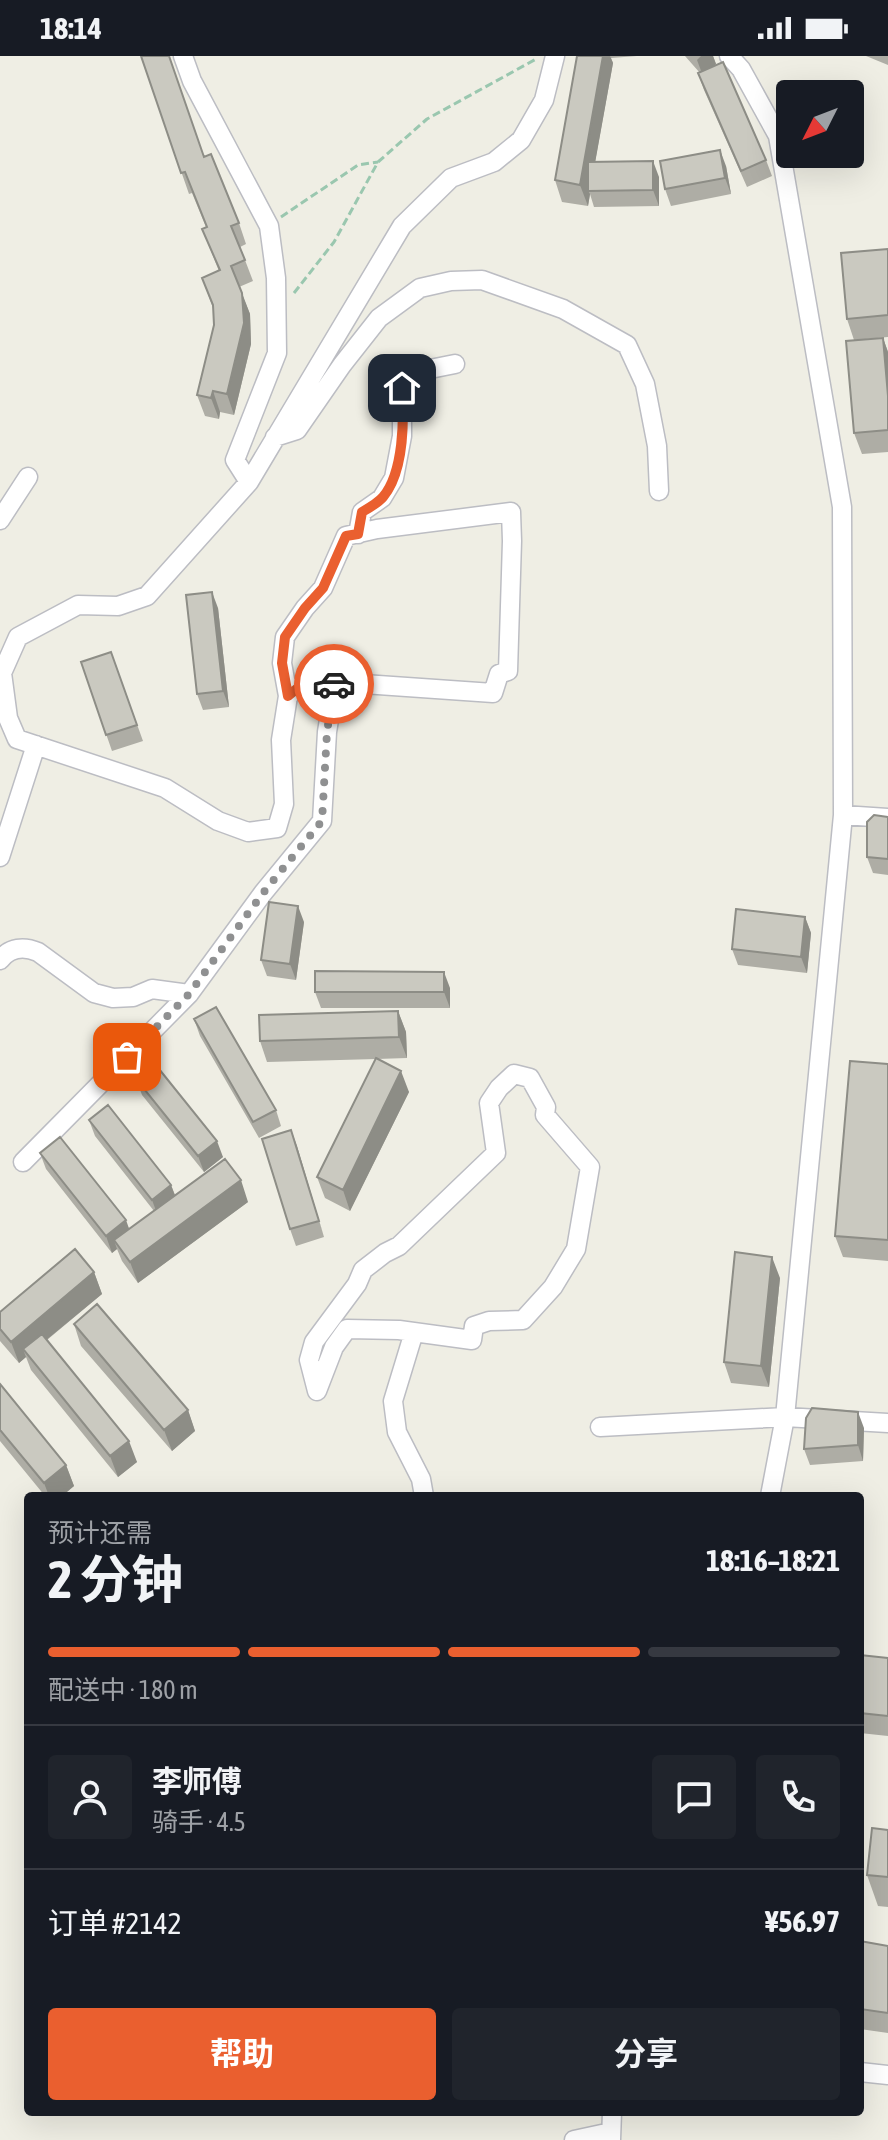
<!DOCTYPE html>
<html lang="zh">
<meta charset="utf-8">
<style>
:root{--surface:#171b24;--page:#20242c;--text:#f1f3f6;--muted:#9ea1a6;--line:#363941;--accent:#ea5f2f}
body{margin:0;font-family:"Asap Condensed","Noto Sans SC",sans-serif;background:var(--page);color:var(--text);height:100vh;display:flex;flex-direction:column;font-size:30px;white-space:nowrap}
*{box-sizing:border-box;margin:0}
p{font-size:26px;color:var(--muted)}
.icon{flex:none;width:44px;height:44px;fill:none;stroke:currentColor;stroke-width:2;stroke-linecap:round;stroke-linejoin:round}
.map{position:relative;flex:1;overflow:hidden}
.drawer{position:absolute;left:24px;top:1436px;width:840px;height:624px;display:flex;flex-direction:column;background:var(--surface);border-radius:8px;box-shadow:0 8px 32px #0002}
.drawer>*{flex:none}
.needle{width:52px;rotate:228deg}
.tools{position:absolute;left:776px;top:24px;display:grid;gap:16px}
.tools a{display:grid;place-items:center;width:88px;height:88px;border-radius:8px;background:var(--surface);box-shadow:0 8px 32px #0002;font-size:40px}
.pin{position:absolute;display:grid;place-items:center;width:68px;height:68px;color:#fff;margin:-34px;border-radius:16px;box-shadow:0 4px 12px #0006}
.courier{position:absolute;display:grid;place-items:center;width:80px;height:80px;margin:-40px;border:6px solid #ea5f2f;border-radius:50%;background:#fff;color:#222;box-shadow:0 2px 10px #0007}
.overview em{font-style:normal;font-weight:700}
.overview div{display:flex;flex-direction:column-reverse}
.overview{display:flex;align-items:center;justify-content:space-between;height:136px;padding:0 24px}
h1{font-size:52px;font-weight:700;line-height:60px}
.bar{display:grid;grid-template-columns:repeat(4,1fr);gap:12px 8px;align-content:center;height:96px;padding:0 24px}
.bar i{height:10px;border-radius:6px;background:var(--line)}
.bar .selected{background:var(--accent)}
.bar p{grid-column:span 4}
.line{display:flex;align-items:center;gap:20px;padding:0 24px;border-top:2px solid var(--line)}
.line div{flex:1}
.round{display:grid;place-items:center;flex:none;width:84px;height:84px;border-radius:8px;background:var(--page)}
.action{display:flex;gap:16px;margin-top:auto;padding:16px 24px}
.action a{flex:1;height:92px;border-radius:8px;background:var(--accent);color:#fff;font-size:32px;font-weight:700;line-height:92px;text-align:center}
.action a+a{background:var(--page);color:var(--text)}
.status{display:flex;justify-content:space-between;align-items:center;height:56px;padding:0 40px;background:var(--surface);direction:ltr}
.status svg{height:22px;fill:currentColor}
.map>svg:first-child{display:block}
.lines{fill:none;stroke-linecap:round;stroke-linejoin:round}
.minor-casing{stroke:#bcbdc3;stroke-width:21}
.path{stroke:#9ac7af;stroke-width:3;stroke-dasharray:8 4;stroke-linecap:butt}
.minor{stroke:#fff;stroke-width:18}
.wall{fill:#aeada5}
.shaded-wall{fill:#8d8d86}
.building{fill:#cac9c0;stroke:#8d8d86;stroke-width:2}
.done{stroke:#8f9091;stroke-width:8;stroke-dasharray:0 14.4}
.route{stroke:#ea5f2f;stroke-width:10}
</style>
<div class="status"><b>18:14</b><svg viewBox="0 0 49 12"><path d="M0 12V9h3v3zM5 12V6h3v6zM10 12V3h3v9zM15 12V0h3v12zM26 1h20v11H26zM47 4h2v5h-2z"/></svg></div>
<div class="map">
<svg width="888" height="2084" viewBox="0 0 888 2084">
<rect width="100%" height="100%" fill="#efeee4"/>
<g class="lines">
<g class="minor-casing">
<path id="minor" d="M183,0L192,25L269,170L276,222L277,297L235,404L249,426
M729,0L741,13L778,80L842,451L843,759L785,1361L770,1440
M275,381L297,374L342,309L379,262L420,232L451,225L482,224L563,253L627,289L645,328L657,390L659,435
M0,464L28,421
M358,478L362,456L382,442L394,422L402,380V332L415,316L455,308
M288,640L282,607L285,581L305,552L323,532L346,480L377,473L511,456L512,485L508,615L499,618L493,637L335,626
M843,759L888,762
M0,801L36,689
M0,904C10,891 24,890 38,896L94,937L113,942L133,941L152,933L189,938
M514,1018L530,1022L546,1051L545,1059L590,1111L576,1193L553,1231L523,1264L489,1265L474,1270L472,1284L399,1274L347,1273L334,1291L317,1335L309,1304L314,1286L357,1228L363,1214L385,1197L399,1190L496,1097L489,1047L499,1032Z
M23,1106L189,938L263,837L322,765L327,676L335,626L323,620L305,626L288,640L281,684L284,748L277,772L248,776L218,765L165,732L17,683L8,662L2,617L18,581L78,549L118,550L147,540L249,426L402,170L451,122L494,106L521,84L544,44L555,0
M414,1276L393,1345L397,1376L421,1423L424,1440
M600,1371L785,1361L888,1367
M860,2016L888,2019
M574,2084L611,2076
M611,2084L612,2056"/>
</g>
<path class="path" d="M281,161L358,109L378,106
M294,237L334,186L378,106L427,63L538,2"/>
<use href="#minor" class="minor"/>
</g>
<path class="wall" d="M141,0L204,101L239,167L246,188L240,191L253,225L239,231L250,258L251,288L234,359L220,356L219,363L205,360L197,339L214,269L213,252L202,222L219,215L202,173L206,171L192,137L189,138Z
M577,0H637L611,2L613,7L595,106L659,121V150L594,151L590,138L588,150L562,146L555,124Z
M685,0H713L716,8L713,11L766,104L772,120L747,131L704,34L698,17H700Z
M866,0H888V9Z
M726,110L731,138L671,150L665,133Z
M888,193V281L854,284L847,263Z
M883,282L888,296V396L862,398L854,377Z
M218,552L229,651L203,654L197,638Z
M111,596L143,685L112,695L81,606Z
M888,761V819L873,817L867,801Z
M805,861L811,877L807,917L738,909L732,893Z
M304,866L296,924L267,920L261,904Z
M450,932V952H321L315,936Z
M398,955L406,976L407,1002L377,1003L409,1036L350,1155L325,1142L317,1121L376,1003L267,1006L260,985Z
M194,963L276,1054L281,1070L259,1082L200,980Z
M888,1008V1205L843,1201L835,1180Z
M136,1023L223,1101L204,1116L142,1039Z
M89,1064L171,1129L175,1139L248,1146L138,1227L122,1205L117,1193L112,1197L46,1113L40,1097L130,1173L154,1155L95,1080Z
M291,1074L324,1181L296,1190L290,1173Z
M94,1216L102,1238L47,1284L137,1406L118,1421L31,1314L26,1301L19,1307L0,1285V1256Z
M780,1222L769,1331L731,1327L724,1306Z
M74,1268L188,1354L195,1375L172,1395L81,1290Z
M0,1328L66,1409L74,1430L62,1440H45L0,1385Z
M864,1372L863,1405L810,1409L804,1393Z
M860,1599L888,1602V1680L860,1677Z
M888,1774V1851L878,1850L867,1819Z
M860,1885L888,1890V1977L860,1973Z"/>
<path class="shaded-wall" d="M603,0H610L613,7L590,135H588L590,138L588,150L580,129Z
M701,0H713L716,8L703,20L697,4Z
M720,94L726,110L731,138L725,122Z
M653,105L659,121V150L653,134Z
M242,237L250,258L251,288L234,359L227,338Z
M883,282L888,296V340Z
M213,335L220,356L219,363L211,342Z
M212,536L218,552L229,651L223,635Z
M298,850L304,866L296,924L290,908Z
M805,861L811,877L807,917L801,901Z
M444,916L450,932V952L444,936Z
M398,955L406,976L407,1002L399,981Z
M401,1015L409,1036L350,1155L343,1134Z
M291,1074L297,1090L324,1181L319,1165Z
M217,1085L223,1101L204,1116L198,1100Z
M241,1124L248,1146L138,1227L130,1206Z
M171,1129L177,1145L158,1160L152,1144Z
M126,1164L132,1181L114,1184L117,1193L112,1197L106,1180Z
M772,1201L780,1222L769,1331L761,1310Z
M94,1216L102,1238L28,1299L23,1293L26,1301L19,1307L11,1286Z
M188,1354L195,1375L172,1395L164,1374Z
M858,1356L864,1372L863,1405L858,1389Z
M129,1385L137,1406L118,1421L110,1400Z
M66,1409L74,1430L62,1440H49L44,1427Z"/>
<path class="building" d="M141,0H169L204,101L211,98L239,167L231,170L245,204L231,210L242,237L244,267L227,338L213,335L211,342L197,339L214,269L213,249L202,222L220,214L202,173L207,171L185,116L181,117Z
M577,0H603L580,129L555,124Z
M723,6L766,104L741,115L698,17Z
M720,94L725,122L665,133L660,105Z
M653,105V134L588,135V106Z
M888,193V259L847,263L841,197Z
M883,282L888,340V374L854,377L846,285Z
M212,536L223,635L197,638L186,539Z
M111,596L137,669L106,679L81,606Z
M874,759L888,761V803L867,801V766Z
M269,846L298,850L290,908L261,904Z
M736,853L805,861L801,901L732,893Z
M315,915L444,916V936H315Z
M216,951L276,1054L253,1066L194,963Z
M398,955L399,981L260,985L259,959Z
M376,1002L401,1015L343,1134L317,1121Z
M850,1005L888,1008V1184L835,1180Z
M155,1008L217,1085L198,1100L136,1023Z
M108,1049L171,1129L152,1144L89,1064Z
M291,1074L319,1165L290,1173L262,1083Z
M60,1081L126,1164L106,1180L40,1097Z
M225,1103L241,1124L130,1206L114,1184Z
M75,1193L94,1216L11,1286L0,1273V1256Z
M735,1196L772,1201L761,1310L724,1306Z
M97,1248L188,1354L164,1374L74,1268Z
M42,1278L129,1385L110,1400L23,1293Z
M0,1328L66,1409L44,1427L0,1374Z
M812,1352L858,1356V1389L804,1393L806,1362Z
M860,1599L888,1602V1660L860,1657Z
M872,1772L888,1774V1821L867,1819Z
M860,1885L888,1890V1957L860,1953Z"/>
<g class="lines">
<path class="done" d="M127,1001L189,938L263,837L322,765L327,676L334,628"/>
<path class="route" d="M334,628L335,626L323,620L305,626L288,640L282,607L285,581L305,552L323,532L346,480L358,478L362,456C369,452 378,447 383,441C404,416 404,363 402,332"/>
</g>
</svg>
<div class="tools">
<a><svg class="needle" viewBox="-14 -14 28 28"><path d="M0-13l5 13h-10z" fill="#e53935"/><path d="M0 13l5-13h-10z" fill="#9ea1a6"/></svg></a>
</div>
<div class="pin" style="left:127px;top:1001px;background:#ea580c"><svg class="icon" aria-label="bag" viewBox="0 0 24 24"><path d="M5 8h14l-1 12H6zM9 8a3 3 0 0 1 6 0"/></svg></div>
<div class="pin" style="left:402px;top:332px;background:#1f2937"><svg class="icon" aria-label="home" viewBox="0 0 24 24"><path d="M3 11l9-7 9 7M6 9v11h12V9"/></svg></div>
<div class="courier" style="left:334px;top:628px"><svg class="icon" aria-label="car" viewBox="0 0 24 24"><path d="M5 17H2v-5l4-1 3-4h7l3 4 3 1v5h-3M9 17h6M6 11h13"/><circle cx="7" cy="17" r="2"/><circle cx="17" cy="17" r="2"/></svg></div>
<section class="drawer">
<div class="overview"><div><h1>2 分钟</h1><p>预计还需</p></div><em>18:16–18:21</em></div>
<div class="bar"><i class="selected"></i><i class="selected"></i><i class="selected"></i><i></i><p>配送中 · 180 m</p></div>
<div class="line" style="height:144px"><a class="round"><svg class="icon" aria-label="person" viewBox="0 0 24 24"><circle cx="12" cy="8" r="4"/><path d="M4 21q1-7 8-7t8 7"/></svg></a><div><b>李师傅</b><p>骑手 · 4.5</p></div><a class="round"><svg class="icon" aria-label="chat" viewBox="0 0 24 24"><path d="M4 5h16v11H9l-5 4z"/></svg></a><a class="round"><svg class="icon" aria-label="phone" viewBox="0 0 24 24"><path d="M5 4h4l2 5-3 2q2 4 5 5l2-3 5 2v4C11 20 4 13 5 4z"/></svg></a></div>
<div class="line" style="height:104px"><div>订单 #2142</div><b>¥56.97</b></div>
<div class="action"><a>帮助</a><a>分享</a></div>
</section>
</div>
